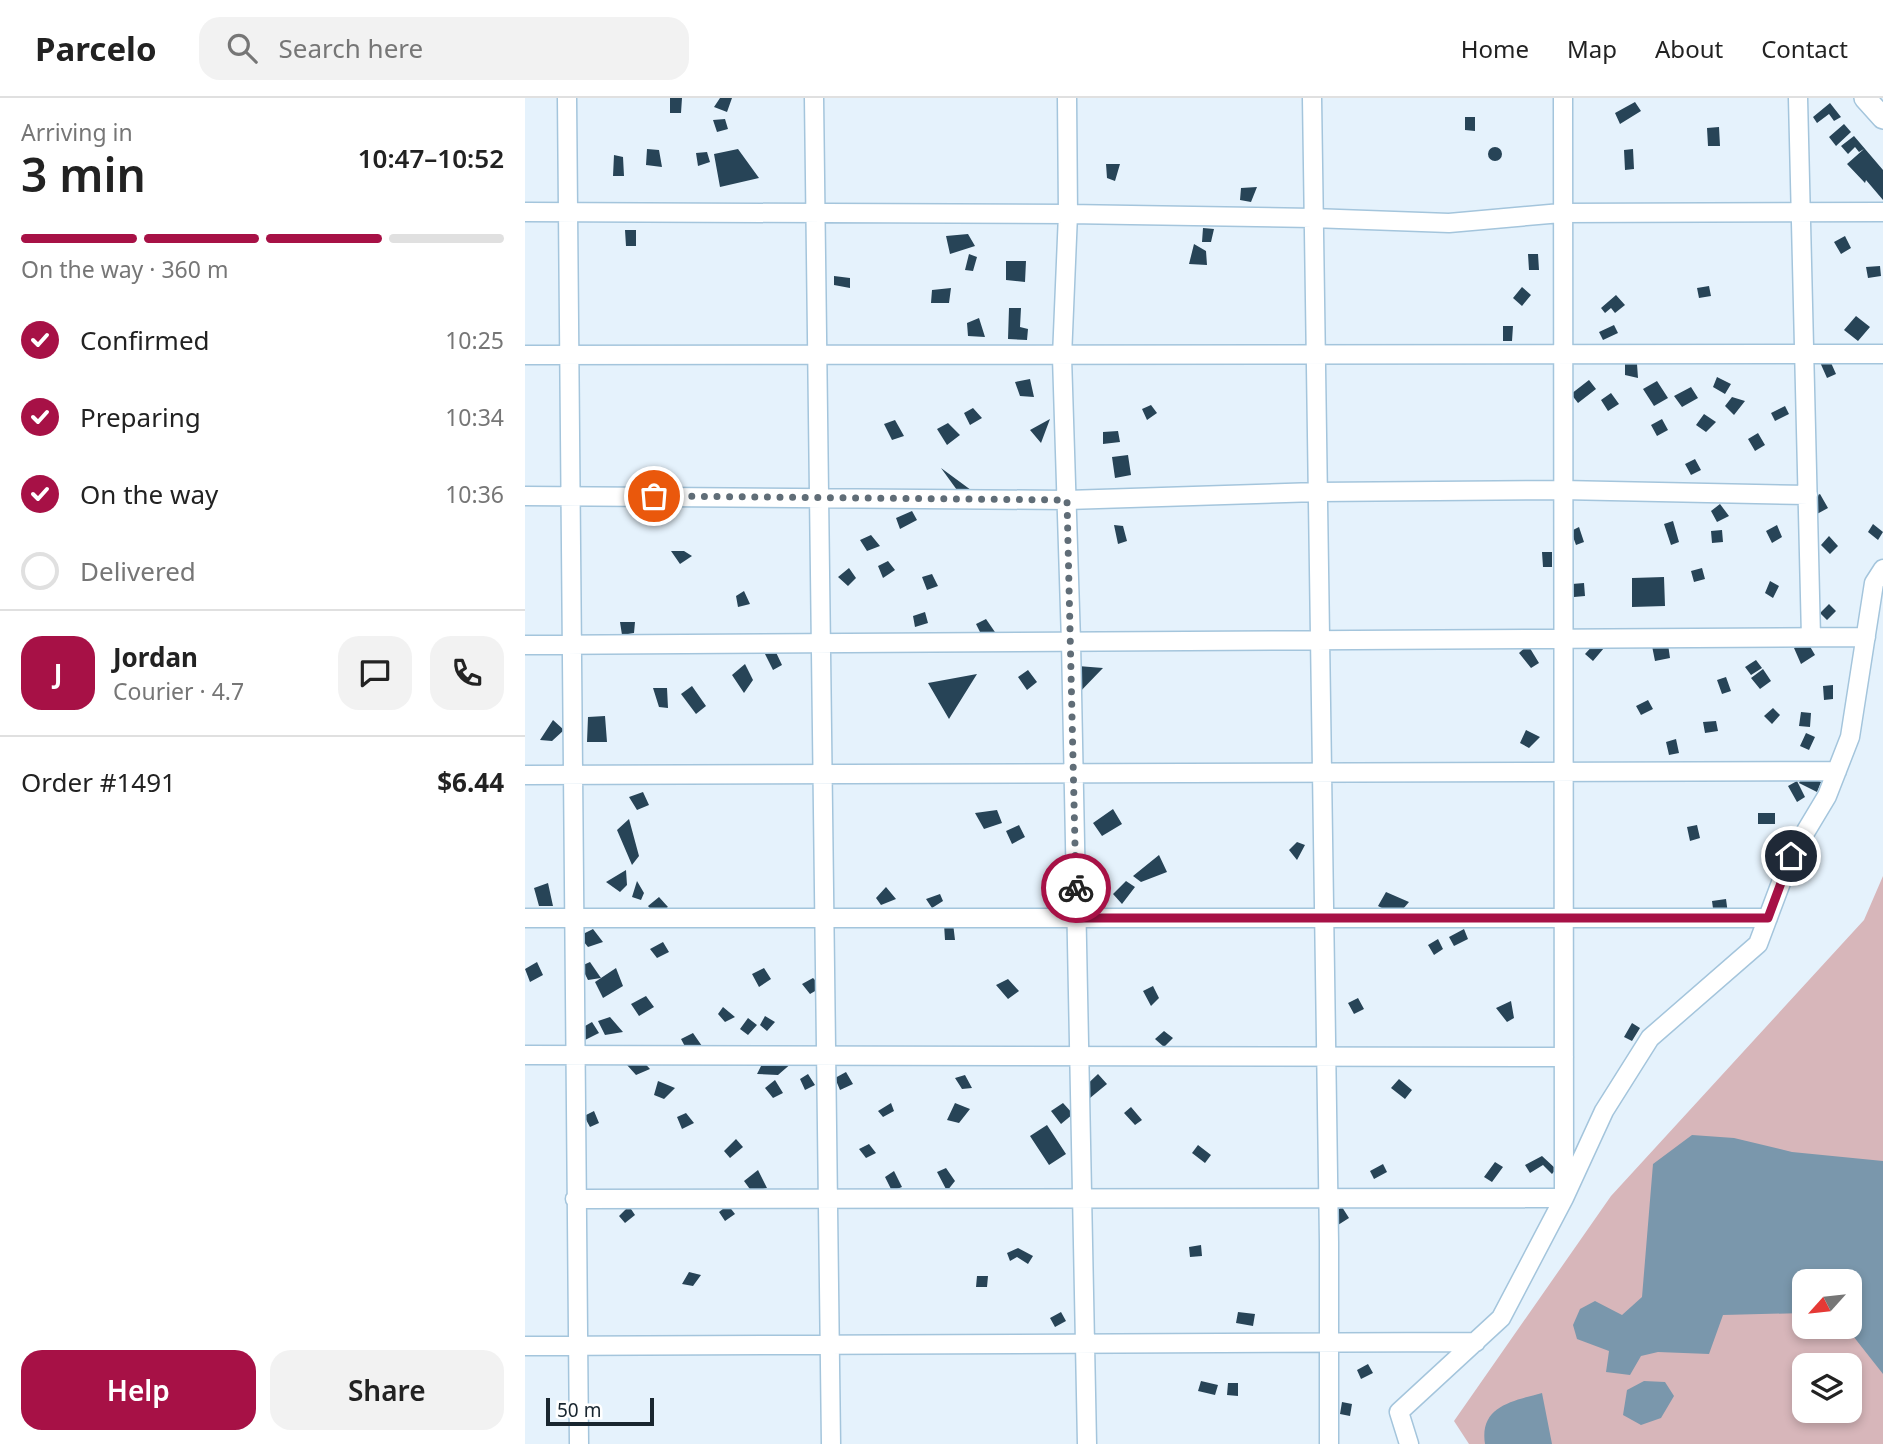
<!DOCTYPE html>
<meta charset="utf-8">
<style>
:root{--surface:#fff;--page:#f2f2f2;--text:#222;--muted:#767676;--line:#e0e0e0;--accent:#a71146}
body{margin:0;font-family:"Noto Sans",sans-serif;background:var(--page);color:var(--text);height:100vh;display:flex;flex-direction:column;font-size:26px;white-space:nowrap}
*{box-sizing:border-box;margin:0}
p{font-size:23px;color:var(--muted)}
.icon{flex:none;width:38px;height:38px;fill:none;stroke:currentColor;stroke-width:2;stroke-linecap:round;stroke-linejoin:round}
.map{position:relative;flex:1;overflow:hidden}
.drawer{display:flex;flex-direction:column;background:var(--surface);width:525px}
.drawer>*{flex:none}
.needle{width:46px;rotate:243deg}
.buttons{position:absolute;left:1267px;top:1171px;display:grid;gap:14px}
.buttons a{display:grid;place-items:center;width:70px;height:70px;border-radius:14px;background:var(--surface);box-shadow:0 4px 10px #0003;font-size:35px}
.scale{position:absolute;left:21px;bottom:18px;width:108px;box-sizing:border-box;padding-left:7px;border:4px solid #19262f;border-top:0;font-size:19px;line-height:24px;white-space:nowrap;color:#19262f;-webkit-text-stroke:5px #fff;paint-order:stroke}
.pin{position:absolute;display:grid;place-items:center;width:60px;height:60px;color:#fff;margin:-30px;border:4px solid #fff;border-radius:50%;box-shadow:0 2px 7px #0007}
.courier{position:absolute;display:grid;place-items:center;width:70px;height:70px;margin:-35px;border:5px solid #a71146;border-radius:50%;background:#fff;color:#222;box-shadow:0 2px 9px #0007}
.headline em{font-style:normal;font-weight:600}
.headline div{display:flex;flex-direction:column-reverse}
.headline{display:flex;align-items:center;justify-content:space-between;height:119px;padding:0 21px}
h1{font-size:46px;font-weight:600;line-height:52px}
.bar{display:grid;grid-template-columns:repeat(4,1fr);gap:10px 7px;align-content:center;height:84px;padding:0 21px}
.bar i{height:9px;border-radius:5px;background:var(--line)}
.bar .on{background:var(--accent)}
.bar p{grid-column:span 4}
.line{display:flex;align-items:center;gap:18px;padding:0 21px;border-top:2px solid var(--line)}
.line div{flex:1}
.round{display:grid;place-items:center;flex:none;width:74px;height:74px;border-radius:21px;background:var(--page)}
ol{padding:0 21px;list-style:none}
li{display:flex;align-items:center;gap:21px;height:77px}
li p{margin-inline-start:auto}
li .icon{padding:7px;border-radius:50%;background:var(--accent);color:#fff;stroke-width:4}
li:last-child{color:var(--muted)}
li i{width:38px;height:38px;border:4px solid var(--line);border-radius:50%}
.primary-button{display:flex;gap:14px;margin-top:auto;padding:14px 21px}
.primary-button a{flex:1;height:80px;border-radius:21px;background:var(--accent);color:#fff;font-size:28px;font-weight:600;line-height:80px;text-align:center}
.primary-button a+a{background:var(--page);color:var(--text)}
header{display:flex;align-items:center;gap:42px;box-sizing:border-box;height:98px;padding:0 35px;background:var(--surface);border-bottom:2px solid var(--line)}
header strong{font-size:33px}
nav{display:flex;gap:38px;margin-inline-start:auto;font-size:24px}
.search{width:490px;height:63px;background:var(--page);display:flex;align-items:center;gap:18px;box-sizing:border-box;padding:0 24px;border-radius:21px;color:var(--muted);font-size:26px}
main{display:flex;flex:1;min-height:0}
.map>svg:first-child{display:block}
.green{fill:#d7b6ba;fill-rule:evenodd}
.water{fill:#7a97ac}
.building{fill:#274457}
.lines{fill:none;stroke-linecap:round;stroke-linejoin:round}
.minor-casing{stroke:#a4c5dc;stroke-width:21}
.tertiary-casing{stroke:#a4c5dc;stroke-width:24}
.minor{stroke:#fff;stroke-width:18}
.tertiary{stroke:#fff;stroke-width:21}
.done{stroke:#606d77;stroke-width:7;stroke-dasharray:0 12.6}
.route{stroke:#a71146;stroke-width:9}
</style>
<header>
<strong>Parcelo</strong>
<div class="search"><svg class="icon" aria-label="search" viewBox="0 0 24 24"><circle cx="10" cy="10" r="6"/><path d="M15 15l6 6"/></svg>Search here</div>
<nav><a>Home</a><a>Map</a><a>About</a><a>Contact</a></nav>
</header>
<main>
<section class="drawer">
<div class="headline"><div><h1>3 min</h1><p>Arriving in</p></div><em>10:47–10:52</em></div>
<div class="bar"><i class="on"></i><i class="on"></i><i class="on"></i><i></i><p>On the way · 360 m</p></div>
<ol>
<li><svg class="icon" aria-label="check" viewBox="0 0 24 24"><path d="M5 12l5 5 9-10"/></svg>Confirmed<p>10:25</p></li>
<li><svg class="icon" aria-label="check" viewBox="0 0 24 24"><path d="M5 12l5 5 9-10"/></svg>Preparing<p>10:34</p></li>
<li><svg class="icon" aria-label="check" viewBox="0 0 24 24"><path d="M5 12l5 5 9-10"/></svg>On the way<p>10:36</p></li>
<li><i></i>Delivered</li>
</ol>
<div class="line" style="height:126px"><b class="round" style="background:var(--accent);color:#fff">J</b><div><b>Jordan</b><p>Courier · 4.7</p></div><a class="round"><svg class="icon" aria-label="chat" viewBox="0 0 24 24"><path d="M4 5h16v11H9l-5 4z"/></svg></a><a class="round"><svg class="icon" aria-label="phone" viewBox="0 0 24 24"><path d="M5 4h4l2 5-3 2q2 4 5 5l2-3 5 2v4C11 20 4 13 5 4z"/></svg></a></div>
<div class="line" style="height:91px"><div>Order #1491</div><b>$6.44</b></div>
<div class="primary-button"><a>Help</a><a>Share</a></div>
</section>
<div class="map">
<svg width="1358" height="1346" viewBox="0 0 1358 1346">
<rect width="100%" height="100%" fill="#e5f2fc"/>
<path class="green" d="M1358,778V1346H944L929,1323L1086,1098L1339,822ZM1279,1183H1325V1228H1279ZM1279,1267H1325V1312H1279Z"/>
<path class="water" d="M1167,1037L1209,1040L1267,1054L1358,1063V1276L1321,1229L1325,1228V1183H1279V1215L1198,1217L1184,1256L1133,1254L1116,1258L1105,1277L1081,1274L1084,1253L1052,1241L1048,1227L1055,1211L1070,1203L1097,1217L1117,1199L1128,1066Z
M1119,1283L1140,1284L1149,1298L1136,1320L1116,1327L1098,1317L1102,1292Z
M1017,1295L1027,1346H960C954,1308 988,1303 1017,1295Z"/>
<path class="building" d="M145,0H157L156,15H145Z
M195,0H207L202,14L189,9Z
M1110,4L1116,13L1095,26L1090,15Z
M1305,5L1316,19L1309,23L1304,16L1292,25L1288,19Z
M940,19H950V33L940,32Z
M200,21L203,31L192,34L188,22Z
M1319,26L1326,34L1311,48L1304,39Z
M1194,29L1195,48H1183L1182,30Z
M1329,38L1358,72V102L1341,82L1340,85L1322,66L1339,51L1334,54L1330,49L1323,56L1316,48Z
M963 56a7 7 0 1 1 14 0a7 7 0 1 1-14 0Z
M122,51L134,52L137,69L121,67Z
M213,51L234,80L195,89L189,56Z
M1108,51L1109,71L1100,72L1099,52Z
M182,54L185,64L173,68L171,55Z
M89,57L98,59L99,78H88Z
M581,66H595L590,83L582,80Z
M732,89L726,104L715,102L716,90Z
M678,130L689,131L686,144H677Z
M100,132H111V148H101Z
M443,136L450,148L425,156L421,138Z
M1320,138L1326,150L1316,156L1309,144Z
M669,146L681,153L682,167L664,166Z
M444,156L452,159L448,173L440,172Z
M1003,156H1013L1014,172H1004Z
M481,163H501L500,184L481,182Z
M1355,168L1356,178L1343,180L1341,169Z
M309,178L325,180V190L309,187Z
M1184,188L1186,198L1174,200L1172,190Z
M997,189L1006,197L997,208L988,200Z
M426,190L424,205H406L407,192Z
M1091,197L1100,207L1090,215L1086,210L1080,215L1076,210Z
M484,210H496L495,229L503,231L502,242L483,241Z
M1331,218L1345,229L1333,243L1319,232Z
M454,220L460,239L443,238L442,225Z
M1089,227L1093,235L1078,242L1074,234Z
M978,228H988L987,243H978Z
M1303,258L1311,276L1302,280L1294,262Z
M1100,266H1112L1113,280L1100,277Z
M1192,279L1206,286L1200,296L1188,289Z
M505,281L509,299L495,298L490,284Z
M1064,282L1071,291L1053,305L1046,296Z
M1132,283L1143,300L1129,308L1118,291Z
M1166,289L1173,300L1157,309L1149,298Z
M1086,295L1094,306L1083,313L1076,302Z
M1207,299L1220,303L1209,317L1200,308Z
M626,307L632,315L622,322L617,311Z
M1260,308L1264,316L1250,323L1246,315Z
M448,310L457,320L445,327L439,315Z
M1179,316L1191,324L1181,334L1171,327Z
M525,321L516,345L505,332Z
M1137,321L1143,332L1132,338L1126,327Z
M370,322L379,338L367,342L359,326Z
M423,325L435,337L422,347L412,331Z
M593,333L595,344L578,346V334Z
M1233,335L1240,347L1230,353L1223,341Z
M603,357L606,377L590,380L587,359Z
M1170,361L1176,372L1166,377L1160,366Z
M416,370L450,395L437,399Z
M1295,396L1303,410L1292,416L1285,401Z
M1195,406L1204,418L1192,424L1186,413Z
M387,413L392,422L375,431L371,420Z
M1148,423L1154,444L1146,447L1139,426Z
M1348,426L1358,434L1353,442L1343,434Z
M589,427L598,428L602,443L593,446Z
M1252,427L1257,439L1247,445L1241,433Z
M1054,429L1059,444L1051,447L1046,433Z
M1197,432L1198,444L1187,445L1186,433Z
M346,437L355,448L342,453L335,442Z
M1304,438L1313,448L1305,456L1296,447Z
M146,453H159L167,458L155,466Z
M1017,454H1027V469H1018Z
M363,463L370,472L358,480L353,468Z
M324,470L331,480L323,488L313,479Z
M1177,470L1180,481L1169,484L1166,473Z
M407,476L413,488L402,492L397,479Z
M1139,479L1140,508L1107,509V480Z
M1245,483L1254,488L1248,500L1240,495Z
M1059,485L1060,498L1049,499L1047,486Z
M219,493L225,506L213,509L211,498Z
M1304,506L1311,513L1302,522L1295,515Z
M400,514L403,525L390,529L388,518Z
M461,521L472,537L459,542L451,526Z
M95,524H110L109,535L97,537Z
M1280,540L1290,557L1276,566L1269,550Z
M1072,543L1079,550L1068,563L1060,556Z
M1143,546L1145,560L1130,563L1127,548Z
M1003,547L1014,565L1006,570L994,555Z
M248,548L257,567L248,572L239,554Z
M1231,562L1237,570L1226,577L1220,569Z
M220,566L228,582L219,595L207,577Z
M553,568L578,570L550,599Z
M1238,571L1246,583L1235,591L1226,580Z
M503,572L512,584L502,592L493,579Z
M452,576L424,621L403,585Z
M1201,579L1206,593L1197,596L1192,582Z
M1308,587V601L1299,602L1298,588Z
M167,588L181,608L171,616L156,596Z
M128,590H142L143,610L134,609Z
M1123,602L1128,611L1116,617L1111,608Z
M1248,610L1255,617L1247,626L1239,618Z
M1276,614L1286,615L1285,629L1274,628Z
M80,618L82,644H62L63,619Z
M28,622L39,632L27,643L15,642Z
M1191,623L1193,633L1180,635L1178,624Z
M1001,632L1015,639L1004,650L995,645Z
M1281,635L1290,639L1284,652L1275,648Z
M1151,641L1154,655L1144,657L1141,644Z
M1279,675L1296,684L1292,694L1274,685Z
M1272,683L1280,699L1272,704L1263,688Z
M118,694L124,707L112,712L104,699Z
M588,711L597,726L577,738L568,725Z
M472,712L477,725L459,731L450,715Z
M1233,715H1250V726H1233Z
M104,721L114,758L107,767L92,732Z
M494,727L500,739L487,746L481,733Z
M1172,727L1175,740L1165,743L1162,729Z
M772,744L780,747L772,762L764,752Z
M634,757L642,774L616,784L608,778Z
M101,772L102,787L95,794L81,784Z
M112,783L119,795L116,802L107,799Z
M601,783L610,789L597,806L588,796Z
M23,785L28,808H14L9,790Z
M361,789L371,801L356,807L351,800Z
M861,794L884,804L872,818L853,808Z
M415,796L418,803L407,810L401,801Z
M134,799L143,809L131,818L123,808Z
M1201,801L1203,816L1189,818L1187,803Z
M428,825L430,842H420L419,826Z
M68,831L78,844L63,849L54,838Z
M939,831L943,841L929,848L924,839Z
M913,841L918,851L909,857L903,847Z
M138,844L144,854L132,860L125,851Z
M12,864L18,877L5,884L0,871Z
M65,864L76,880L63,882L56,868Z
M91,870L98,888L78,900L70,884Z
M239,870L246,881L234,889L227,876Z
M288,880L297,889L285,896L277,886Z
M483,881L494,893L483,901L471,887Z
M628,888L634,900L626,908L618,893Z
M121,898L129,909L114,918L106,906Z
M833,900L839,911L829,916L823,905Z
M986,903L989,920L982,924L971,910Z
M198,909L210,919L200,924L193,916Z
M240,918L250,924L242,933L235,927Z
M85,919L98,934L80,937L73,923Z
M223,920L232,927L223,937L215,931Z
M67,924L74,935L58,943L53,932Z
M1107,925L1115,930L1107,943L1099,939Z
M639,933L648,940L639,949L630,941Z
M168,935L177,948L164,956L156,941Z
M114,959L125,971L111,977L102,967Z
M238,964H268L253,977L232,976Z
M321,974L328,986L315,992L310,980Z
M283,976L290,987L280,992L275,981Z
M573,976L582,986L565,1000L556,992Z
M440,977L447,990L437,991L430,980Z
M874,981L887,992L880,1001L866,990Z
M250,982L258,995L248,1000L240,990Z
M133,983L150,990L139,1001L129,997Z
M366,1005L369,1013L358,1019L353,1013Z
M430,1005L445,1011L434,1025L422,1022Z
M538,1005L548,1016L536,1026L526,1013Z
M606,1009L617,1022L610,1027L599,1015Z
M69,1013L74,1025L65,1029L59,1018Z
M161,1015L169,1025L157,1031L152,1019Z
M522,1027L541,1056L524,1067L505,1038Z
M211,1041L218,1049L205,1060L199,1053Z
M344,1046L351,1055L341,1060L334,1051Z
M673,1047L686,1057L680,1065L667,1055Z
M1017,1058L1031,1071L1027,1076L1018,1067L1005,1075L1000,1067Z
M970,1064L978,1069L967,1084L959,1079Z
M858,1066L862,1074L849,1081L845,1073Z
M421,1070L430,1083L422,1093L412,1074Z
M233,1072L242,1090L227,1094L219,1083Z
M369,1073L377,1089L367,1093L360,1079Z
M203,1107L210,1116L200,1123L194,1114Z
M104,1108L110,1117L100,1125L94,1118Z
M817,1109L824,1120L813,1127L806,1116Z
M676,1147L677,1158L665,1159L664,1149Z
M493,1150L508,1158L503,1166L492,1159L485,1163L482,1155Z
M164,1174L176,1177L168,1188L157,1186Z
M452,1178H463L462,1189H451Z
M536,1214L541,1223L530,1229L525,1220Z
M713,1214L730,1216L728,1228L711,1225Z
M843,1266L848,1275L836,1281L832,1272Z
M676,1283L693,1287L690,1297L673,1293Z
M703,1285H713V1298L702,1297Z
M817,1304L827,1306L825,1318L815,1316Z"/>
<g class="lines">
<g class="minor-casing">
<path id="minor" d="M42,0L54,1346
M289,0L306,1346
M542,0L543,116L537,259L546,544L562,1346
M787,0L804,1144V1346
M1273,0L1286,539
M0,114L543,116L787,120L924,125L1036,115L1358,114
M0,257L1358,256
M0,398L542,402L792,394L1037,392L1283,397
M0,547L1341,539
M0,677L1312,673
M0,820H1243
M0,957L1039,959
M50,1101L1039,1100L1038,0
M0,1248L951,1244
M884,1346L874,1314L976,1220L1039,1100L1079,1013L1125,940L1233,846L1266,758L1302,698L1325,639L1349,485L1358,471"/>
</g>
<g class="tertiary-casing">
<path id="tertiary" d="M1340,0L1358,20"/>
</g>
<use href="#minor" class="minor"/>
<use href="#tertiary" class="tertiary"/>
</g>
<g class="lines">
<path class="done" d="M129,398L542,402L551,790"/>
<path class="route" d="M551,790L552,820H1243L1266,758"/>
</g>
</svg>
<div class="buttons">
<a><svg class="needle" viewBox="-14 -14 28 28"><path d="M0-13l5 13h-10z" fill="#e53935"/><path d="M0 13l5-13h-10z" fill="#767676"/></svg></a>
<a><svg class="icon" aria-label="layers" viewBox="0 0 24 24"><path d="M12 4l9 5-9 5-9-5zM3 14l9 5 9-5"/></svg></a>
</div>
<div class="scale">50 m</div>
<div class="pin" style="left:129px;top:398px;background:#ea580c"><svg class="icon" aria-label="bag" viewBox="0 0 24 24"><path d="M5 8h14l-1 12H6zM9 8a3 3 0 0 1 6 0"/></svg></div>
<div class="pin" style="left:1266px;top:758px;background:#1f2937"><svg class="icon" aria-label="home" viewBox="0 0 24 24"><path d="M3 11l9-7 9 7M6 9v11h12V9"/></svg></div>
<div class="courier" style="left:551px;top:790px"><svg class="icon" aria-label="bike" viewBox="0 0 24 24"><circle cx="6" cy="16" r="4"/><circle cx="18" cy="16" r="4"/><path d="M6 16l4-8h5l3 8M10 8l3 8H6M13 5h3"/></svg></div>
</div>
</main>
